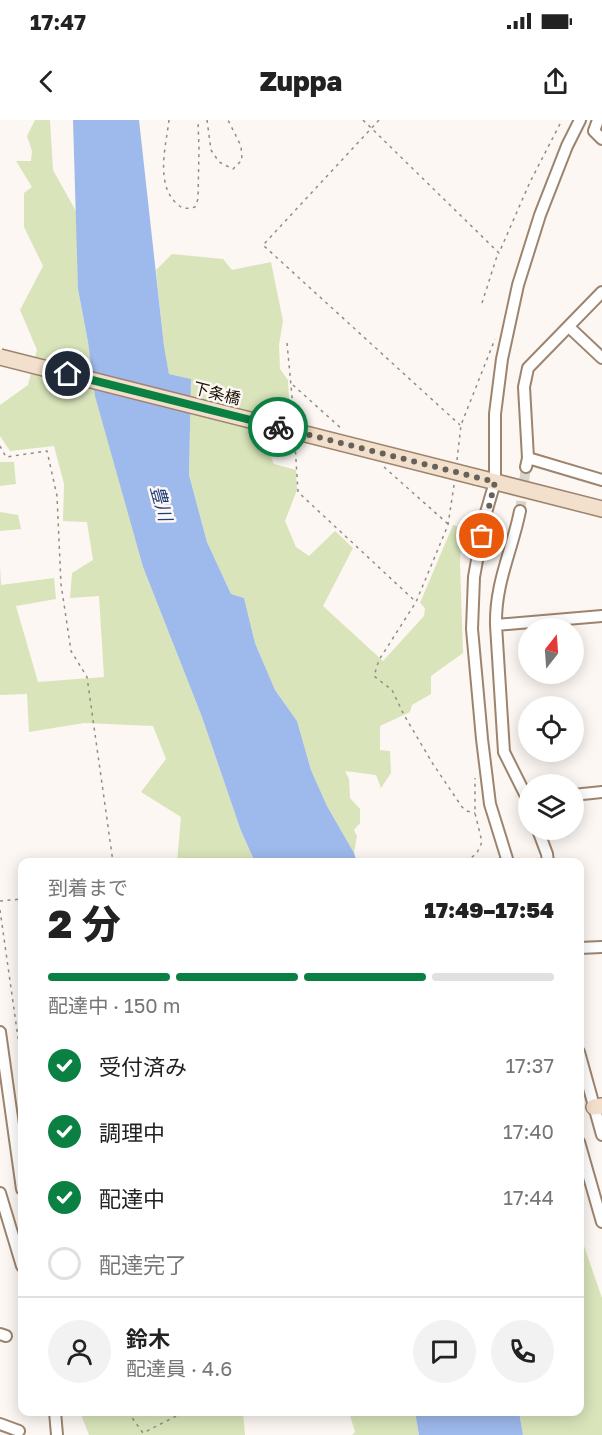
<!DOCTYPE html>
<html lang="ja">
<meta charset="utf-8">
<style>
:root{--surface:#fff;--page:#f2f2f2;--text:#222;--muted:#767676;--line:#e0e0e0;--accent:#0b8043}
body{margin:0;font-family:"Golos Text","Noto Sans JP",sans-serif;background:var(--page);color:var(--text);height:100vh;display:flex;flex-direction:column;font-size:22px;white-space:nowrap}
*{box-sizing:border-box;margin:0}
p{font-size:20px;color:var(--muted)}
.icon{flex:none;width:33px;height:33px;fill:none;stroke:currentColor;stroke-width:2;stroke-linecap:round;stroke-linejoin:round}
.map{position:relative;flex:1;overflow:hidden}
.details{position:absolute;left:18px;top:738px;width:566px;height:558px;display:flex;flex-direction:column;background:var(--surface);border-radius:12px;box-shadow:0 3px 15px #0003}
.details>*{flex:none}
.needle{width:39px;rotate:17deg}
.fabs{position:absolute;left:518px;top:498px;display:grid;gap:12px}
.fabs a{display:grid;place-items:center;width:66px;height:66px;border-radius:50%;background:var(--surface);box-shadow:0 3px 15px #0003;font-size:30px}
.pin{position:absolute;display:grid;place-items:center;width:51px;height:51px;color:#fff;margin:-26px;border:3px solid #fff;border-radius:50%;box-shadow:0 2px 6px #0007}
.courier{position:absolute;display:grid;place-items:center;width:60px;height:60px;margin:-30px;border:4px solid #0b8043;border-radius:50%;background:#fff;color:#222;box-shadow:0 2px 8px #0007}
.head em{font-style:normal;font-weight:800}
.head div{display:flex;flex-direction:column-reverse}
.head{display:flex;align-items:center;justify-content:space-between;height:102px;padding:0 30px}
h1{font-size:39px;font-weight:800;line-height:45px}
.bar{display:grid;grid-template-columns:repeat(4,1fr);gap:9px 6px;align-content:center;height:72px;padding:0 30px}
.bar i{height:8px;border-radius:4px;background:var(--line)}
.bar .current{background:var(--accent)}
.bar p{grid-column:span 4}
.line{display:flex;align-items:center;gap:15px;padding:0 30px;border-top:2px solid var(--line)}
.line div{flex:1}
.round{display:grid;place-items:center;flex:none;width:63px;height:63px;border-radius:32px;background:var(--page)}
ol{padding:0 30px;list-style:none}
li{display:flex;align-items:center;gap:18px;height:66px}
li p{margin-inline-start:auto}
li .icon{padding:6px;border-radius:50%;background:var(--accent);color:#fff;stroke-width:4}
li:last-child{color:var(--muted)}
li i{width:33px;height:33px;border:3px solid var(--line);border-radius:50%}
.status{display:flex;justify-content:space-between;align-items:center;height:42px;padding:0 30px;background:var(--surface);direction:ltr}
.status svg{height:16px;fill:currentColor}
header{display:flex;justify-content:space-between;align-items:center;height:78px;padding:0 30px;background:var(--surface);font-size:27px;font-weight:800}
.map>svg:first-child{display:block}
.green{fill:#d9e4ba}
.water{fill:#9eb9ec}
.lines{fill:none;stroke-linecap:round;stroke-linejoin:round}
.street-tunnel{stroke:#dad4cf;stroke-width:10;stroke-dasharray:10 5;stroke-linecap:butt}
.street-casing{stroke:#9d846e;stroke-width:14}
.secondary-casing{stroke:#9d846e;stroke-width:18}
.path{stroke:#938c86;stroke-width:1.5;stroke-dasharray:3 4.5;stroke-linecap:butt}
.street{stroke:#fff;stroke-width:10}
.secondary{stroke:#f3e0cc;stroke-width:15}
.secondary-bridge-casing{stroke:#9d846e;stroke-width:18;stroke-linecap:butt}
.secondary-bridge{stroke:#f3e0cc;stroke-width:15}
.done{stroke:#686159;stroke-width:6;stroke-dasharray:0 10.8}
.route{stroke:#0b8043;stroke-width:8}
.labels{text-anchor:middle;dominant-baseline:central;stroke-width:5;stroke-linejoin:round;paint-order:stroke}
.street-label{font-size:16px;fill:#181007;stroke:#fcf7f2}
.water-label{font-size:18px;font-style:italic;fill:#1f3b78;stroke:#fcf7f2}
</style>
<div class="status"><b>17:47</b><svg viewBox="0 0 49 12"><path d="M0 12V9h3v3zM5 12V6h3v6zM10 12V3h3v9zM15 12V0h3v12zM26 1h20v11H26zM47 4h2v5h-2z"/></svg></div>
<header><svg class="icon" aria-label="back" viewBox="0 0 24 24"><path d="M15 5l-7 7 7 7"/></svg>Zuppa<svg class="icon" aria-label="share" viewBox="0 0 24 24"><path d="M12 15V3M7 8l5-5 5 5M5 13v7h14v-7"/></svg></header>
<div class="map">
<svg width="602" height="1315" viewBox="0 0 602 1315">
<rect width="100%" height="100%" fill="#fcf7f2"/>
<path class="green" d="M35,0H50L53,50L77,93L78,169L88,222L96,277L143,447L202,597L241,711L255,742H177L181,697L141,672L166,639L153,606L84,603L29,612L27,574L0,575V445L1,465L54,458L56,479L16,486L38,562L104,557L99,476L70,478L72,453L93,440L87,402L63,401L64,364L54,326L10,331L0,316V285L28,265L37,230L20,190L43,146L24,107V73L32,67L16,41H31L32,31L27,16Z
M172,134L223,139L232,150L271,142L283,201L279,225L280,249L288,260L290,294L273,293L265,323L274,344L296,350L297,370L285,401L296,427L309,436L335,411L353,428L323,486L383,541L424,496L425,488L420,483L453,405L457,406L461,417L460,444L463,533L431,556V574L412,585L410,592L380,606V630L390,631L391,653L381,668L376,655L345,651L349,659L350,678L360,689V703L354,710L357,716L354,733L327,686L311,650L297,601L275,570L255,523L244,478L231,474L207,422L189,355L191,259L169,254L164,226L156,150Z
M0,342H14L16,364L0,366Z
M0,392L18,395L21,409L0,411Z
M584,1126L602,1178V1315H523L519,1292H579V1130Z
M83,1292H243L245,1315H89L82,1297Z
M349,1292H415L419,1315H352L355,1312Z"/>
<path class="water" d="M73,0H139L164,226L169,254L191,259L189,355L207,422L231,474L244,478L255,523L275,570L297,601L311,650L327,686L354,733L357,742H255L241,711L202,597L143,447L95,276L88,222L78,169Z
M415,1292H519L523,1315H419Z"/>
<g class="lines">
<path class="street-tunnel" d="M520,391L526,347"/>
<g class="street-casing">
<path id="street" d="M598,0L594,11L602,19
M569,207L602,238
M528,338L602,360
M526,347L528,338L524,267L528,248L602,172
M496,505C495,463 512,431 520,391
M573,675L602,672
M528,680L504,632L496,505L602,496
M538,710L547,734L548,742
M508,742L490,684L482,619L472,509L474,457L485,396L495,362V294L502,239L518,165L540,95L567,26L580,0
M579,828L602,827
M0,912L22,1069
M579,932L602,1015
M579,1022L602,1102
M0,1073L22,1146
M0,1214L6,1216
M55,1292L57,1315
M0,1304L19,1311"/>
</g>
<g class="secondary-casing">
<path id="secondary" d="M476,357L602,389
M594,987L602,986"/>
</g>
<path class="path" d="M169,0C166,26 155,64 177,84C182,89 188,89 195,87L198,79L199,30L198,0
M207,0L211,30L219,42L233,49L242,40L241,26L228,0
M363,0L499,133L530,62L562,0
M379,0L263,125L460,305
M482,183L498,133
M287,223L294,298
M293,265L343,310
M295,324L298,372L415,481
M0,326L6,337L47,331L57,376L61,464L71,531L87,557L113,742
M457,340L461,305L495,219
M384,347L448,404
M454,365L448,405L416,482L379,540L374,556L392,570L404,595L433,644L462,687L467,691L475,693
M466,742L477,733L482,722L475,693V658
M0,781L22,779
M0,790L22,946
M128,1292L143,1313L184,1292"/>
<use href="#street" class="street"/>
<use href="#secondary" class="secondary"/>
<g class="secondary-bridge-casing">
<path id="secondary-bridge" d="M0,237L476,357"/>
</g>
<use href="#secondary-bridge" class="secondary-bridge"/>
</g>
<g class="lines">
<path class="done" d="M278,307L495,362L482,416"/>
<path class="route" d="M68,254L278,307"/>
</g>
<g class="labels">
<g class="street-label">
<text transform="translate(217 273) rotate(14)">下条橋</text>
</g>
<g class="water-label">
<text transform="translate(162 383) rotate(75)">豊川</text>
</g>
</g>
</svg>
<div class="fabs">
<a><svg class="needle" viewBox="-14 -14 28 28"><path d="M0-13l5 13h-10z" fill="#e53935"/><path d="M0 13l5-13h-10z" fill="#767676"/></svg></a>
<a><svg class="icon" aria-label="locate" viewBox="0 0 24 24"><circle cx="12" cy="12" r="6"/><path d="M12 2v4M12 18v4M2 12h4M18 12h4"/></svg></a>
<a><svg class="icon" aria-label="layers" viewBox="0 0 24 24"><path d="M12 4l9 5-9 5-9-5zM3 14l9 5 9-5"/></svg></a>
</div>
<div class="pin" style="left:482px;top:416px;background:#ea580c"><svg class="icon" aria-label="bag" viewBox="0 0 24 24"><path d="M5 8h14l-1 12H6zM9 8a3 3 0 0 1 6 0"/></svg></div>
<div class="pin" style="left:68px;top:254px;background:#1f2937"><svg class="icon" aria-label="home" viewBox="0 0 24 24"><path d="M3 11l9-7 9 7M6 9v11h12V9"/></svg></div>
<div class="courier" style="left:278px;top:307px"><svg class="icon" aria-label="bike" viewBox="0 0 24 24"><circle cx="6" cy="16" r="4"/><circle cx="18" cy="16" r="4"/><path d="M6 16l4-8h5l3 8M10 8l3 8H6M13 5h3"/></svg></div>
<section class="details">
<div class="head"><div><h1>2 分</h1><p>到着まで</p></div><em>17:49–17:54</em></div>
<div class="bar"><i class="current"></i><i class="current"></i><i class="current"></i><i></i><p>配達中 · 150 m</p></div>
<ol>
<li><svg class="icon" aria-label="check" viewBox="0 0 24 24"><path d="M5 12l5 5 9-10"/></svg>受付済み<p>17:37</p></li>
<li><svg class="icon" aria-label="check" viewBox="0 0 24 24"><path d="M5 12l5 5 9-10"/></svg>調理中<p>17:40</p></li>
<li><svg class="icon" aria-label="check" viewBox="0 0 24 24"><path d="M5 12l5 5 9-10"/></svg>配達中<p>17:44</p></li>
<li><i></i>配達完了</li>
</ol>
<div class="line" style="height:108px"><a class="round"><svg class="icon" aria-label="person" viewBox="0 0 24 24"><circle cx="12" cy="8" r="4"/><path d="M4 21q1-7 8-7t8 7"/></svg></a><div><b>鈴木</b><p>配達員 · 4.6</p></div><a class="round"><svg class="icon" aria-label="chat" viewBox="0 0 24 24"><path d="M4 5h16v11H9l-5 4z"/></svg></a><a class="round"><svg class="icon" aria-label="phone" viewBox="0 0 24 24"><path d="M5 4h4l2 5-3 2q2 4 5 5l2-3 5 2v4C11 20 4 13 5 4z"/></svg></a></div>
</section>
</div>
